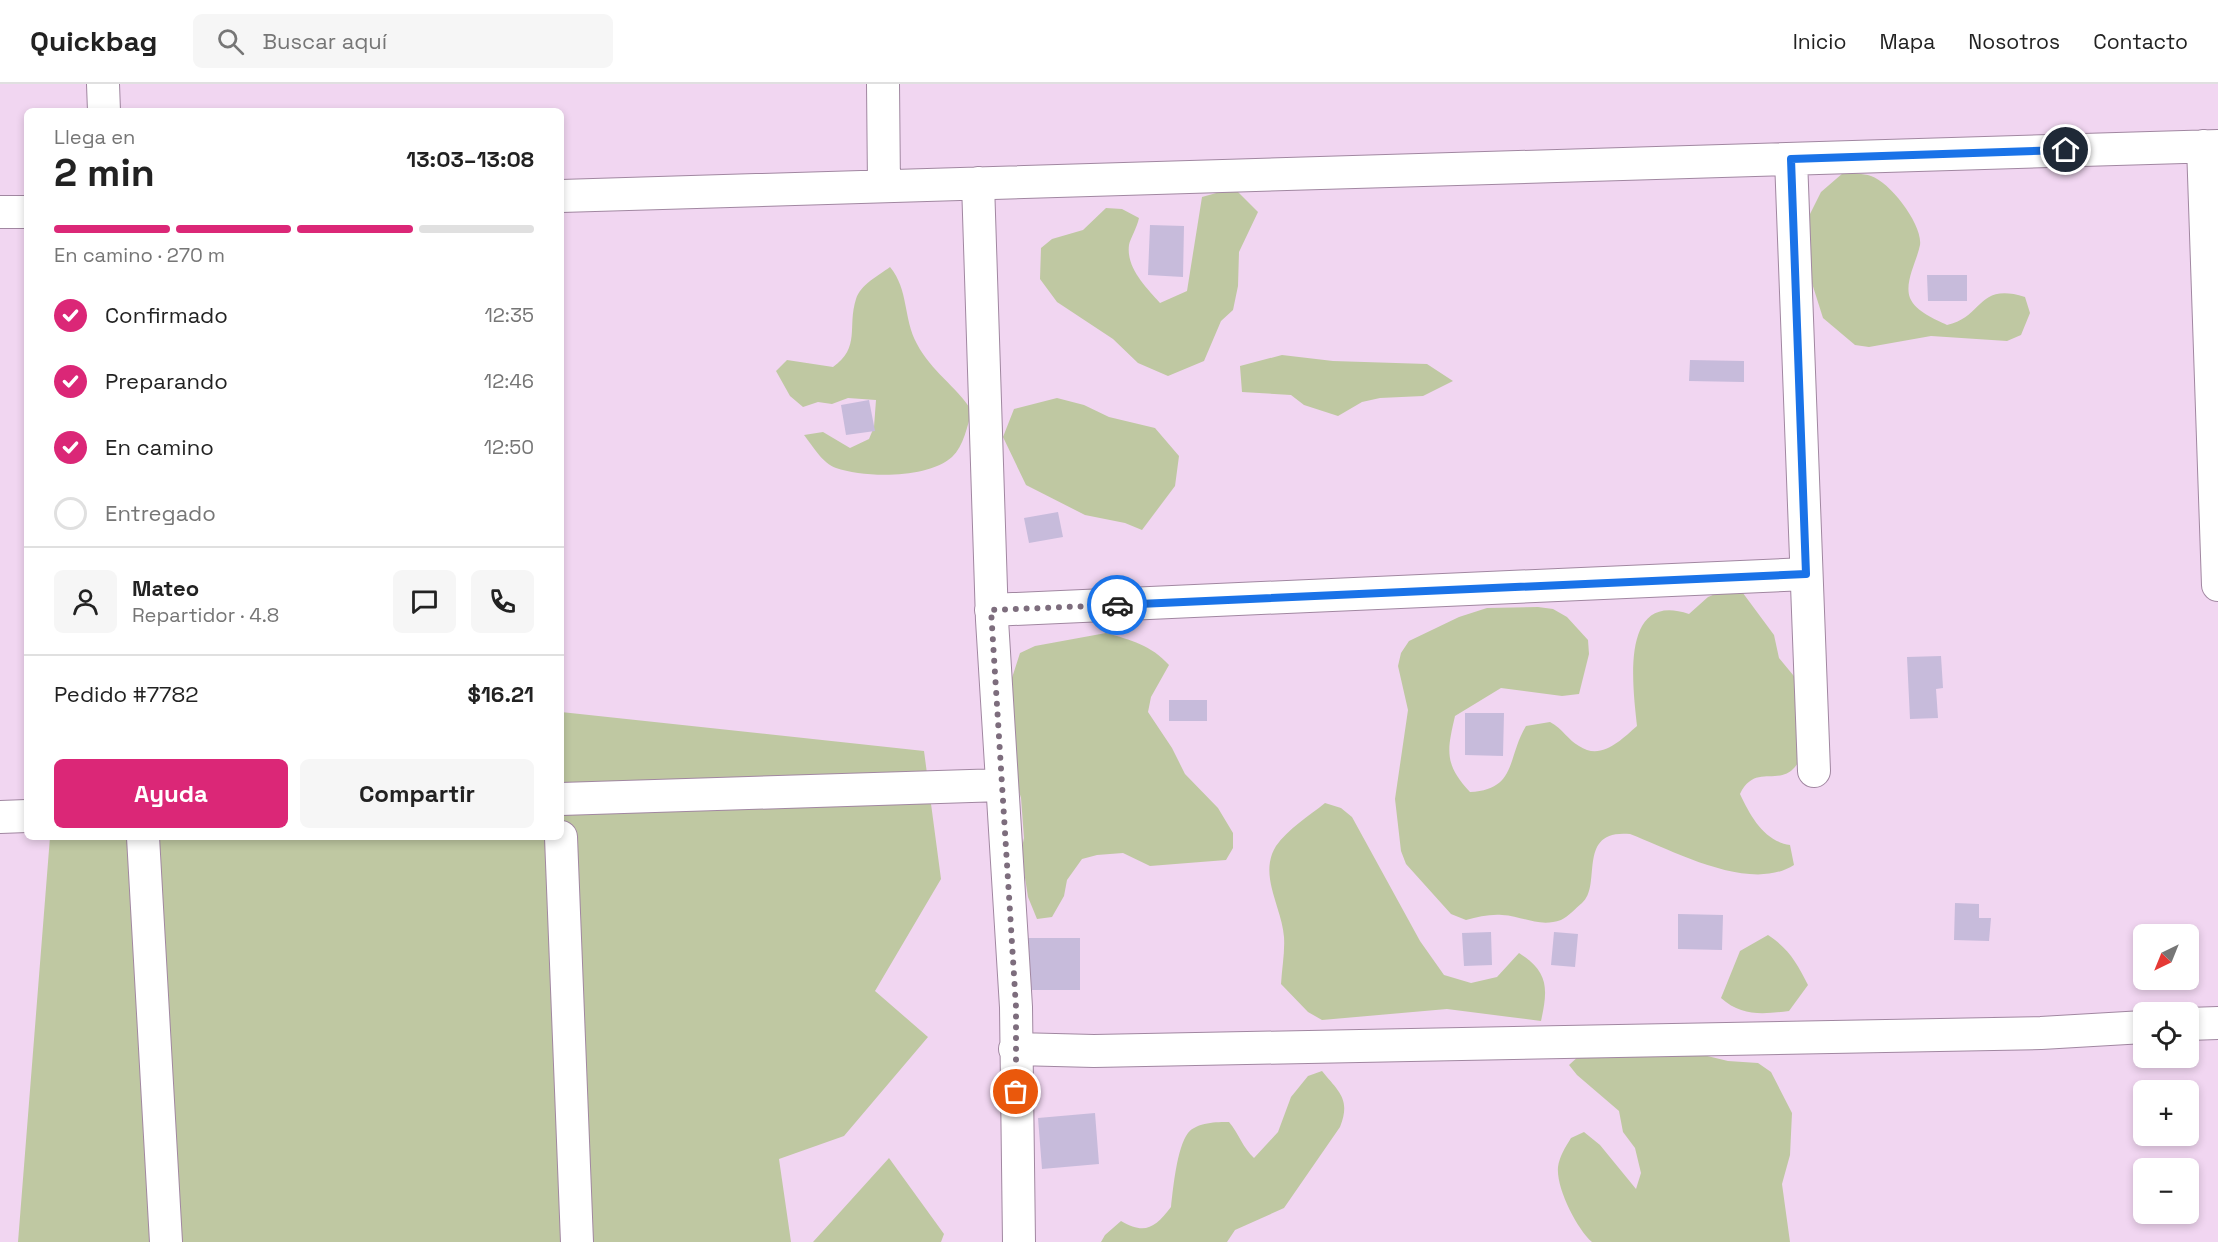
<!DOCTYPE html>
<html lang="es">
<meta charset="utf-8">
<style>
:root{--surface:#fff;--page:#f6f6f6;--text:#222;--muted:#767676;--line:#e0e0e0;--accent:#db2777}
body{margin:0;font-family:"Space Grotesk",sans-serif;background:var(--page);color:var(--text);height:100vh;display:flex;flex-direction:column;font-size:22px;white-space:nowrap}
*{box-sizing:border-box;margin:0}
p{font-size:20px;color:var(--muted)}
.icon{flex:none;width:33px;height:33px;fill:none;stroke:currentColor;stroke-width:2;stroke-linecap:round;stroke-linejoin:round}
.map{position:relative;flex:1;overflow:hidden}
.panel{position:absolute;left:24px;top:24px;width:540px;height:732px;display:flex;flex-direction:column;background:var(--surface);border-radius:9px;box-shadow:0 3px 9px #0003}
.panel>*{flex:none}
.needle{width:39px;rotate:223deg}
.tools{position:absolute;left:2133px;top:840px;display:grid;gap:12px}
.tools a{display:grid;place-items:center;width:66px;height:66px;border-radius:9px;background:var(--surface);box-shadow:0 3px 9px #0003;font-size:30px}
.pin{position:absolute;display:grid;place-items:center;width:51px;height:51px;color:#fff;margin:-26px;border:3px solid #fff;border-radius:50%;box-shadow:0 2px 6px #0007}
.courier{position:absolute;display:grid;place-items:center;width:60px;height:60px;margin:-30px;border:4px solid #1a73e8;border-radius:50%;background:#fff;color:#222;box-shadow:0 2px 8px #0007}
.overview em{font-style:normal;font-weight:700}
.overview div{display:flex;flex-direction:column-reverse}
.overview{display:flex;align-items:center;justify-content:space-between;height:102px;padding:0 30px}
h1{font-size:39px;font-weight:700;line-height:45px}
.bar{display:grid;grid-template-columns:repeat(4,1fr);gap:9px 6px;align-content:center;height:72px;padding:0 30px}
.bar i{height:8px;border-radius:4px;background:var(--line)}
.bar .current{background:var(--accent)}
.bar p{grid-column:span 4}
.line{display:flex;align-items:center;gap:15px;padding:0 30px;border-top:2px solid var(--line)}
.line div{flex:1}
.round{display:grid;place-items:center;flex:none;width:63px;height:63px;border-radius:9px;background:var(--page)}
ol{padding:0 30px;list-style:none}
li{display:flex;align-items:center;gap:18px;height:66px}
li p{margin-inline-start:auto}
li .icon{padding:6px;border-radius:50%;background:var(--accent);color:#fff;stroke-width:4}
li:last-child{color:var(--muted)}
li i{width:33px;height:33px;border:3px solid var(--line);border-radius:50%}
.action{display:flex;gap:12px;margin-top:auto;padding:12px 30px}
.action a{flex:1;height:69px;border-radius:9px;background:var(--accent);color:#fff;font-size:24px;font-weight:700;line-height:69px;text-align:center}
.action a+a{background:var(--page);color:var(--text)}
header{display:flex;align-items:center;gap:36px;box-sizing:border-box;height:84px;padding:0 30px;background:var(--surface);border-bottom:2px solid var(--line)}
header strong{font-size:28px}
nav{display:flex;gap:33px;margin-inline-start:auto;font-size:21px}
.search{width:420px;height:54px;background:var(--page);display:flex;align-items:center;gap:15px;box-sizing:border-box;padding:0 21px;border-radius:9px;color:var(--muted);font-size:22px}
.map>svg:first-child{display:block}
.green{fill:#bfc8a2}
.building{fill:#c7bbdb}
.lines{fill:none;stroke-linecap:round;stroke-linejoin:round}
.street-casing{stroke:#a187a1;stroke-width:34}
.street{stroke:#fff;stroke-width:32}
.done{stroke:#7d6d7d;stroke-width:6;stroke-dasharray:0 10.8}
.route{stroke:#1a73e8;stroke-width:8}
</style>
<header>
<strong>Quickbag</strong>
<div class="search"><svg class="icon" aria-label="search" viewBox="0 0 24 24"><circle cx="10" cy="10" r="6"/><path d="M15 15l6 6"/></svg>Buscar aquí</div>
<nav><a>Inicio</a><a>Mapa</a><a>Nosotros</a><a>Contacto</a></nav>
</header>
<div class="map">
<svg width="2218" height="1158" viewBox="0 0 2218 1158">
<rect width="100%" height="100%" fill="#f1d6f1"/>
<path class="green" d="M1843,89C1852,90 1863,89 1871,92C1890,98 1923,141 1920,161C1917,177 1904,198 1910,214C1916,228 1935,235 1947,241C1984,233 1977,198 2025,213L2030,229L2021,251L2007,257L1931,252L1869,263L1855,261L1823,234L1810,193L1806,138L1821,108Z
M1234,104L1258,128L1239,168L1238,202L1233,226L1221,237L1204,277L1168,292L1138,279L1113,255L1057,218L1040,195L1041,164L1052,155L1083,146L1106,124L1122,125L1139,134C1137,144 1130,155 1129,161C1126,184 1146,203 1160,219L1187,207L1202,113Z
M890,183C909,206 903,234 917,260C931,287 956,302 972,327C967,342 964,362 952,373C927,395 865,394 836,384C823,380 812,361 804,351L823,348L850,364L869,355L874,343L876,316L848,314L832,320L818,318L803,323L790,312L776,287L787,276L833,283C861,263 847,243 856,215C861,200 878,192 890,183Z
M1282,271L1333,277L1427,280L1453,297L1423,312L1380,314L1362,318L1338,332L1304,321L1291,311L1242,308L1240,282Z
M1057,314L1084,321L1109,333L1155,344L1179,372L1175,402L1142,446L1125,439L1085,431L1026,401L1003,353L1014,325Z
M1737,501L1774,551L1779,574L1817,620C1811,640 1809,666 1795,683C1778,703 1755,679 1740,710C1751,733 1764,757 1790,761L1794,781C1750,809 1674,767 1630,750C1575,745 1603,801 1582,819C1576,824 1568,833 1561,836C1539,844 1523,832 1502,831C1490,830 1478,833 1466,836L1451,830L1406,780L1401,767L1395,715L1408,626L1398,582L1401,569L1409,557L1459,533L1487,524L1538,523L1553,525L1567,533L1588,556L1589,570L1579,610L1562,612L1501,604L1455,632C1447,667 1444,680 1470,708C1517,706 1507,673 1526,642L1550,638C1563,645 1568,656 1579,662C1601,677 1621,656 1637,642C1633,603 1619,506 1689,530L1708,513Z
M1106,549C1131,556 1151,561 1169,581L1151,613L1148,628L1172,664L1185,690L1218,724L1233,749V764L1226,776L1150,782L1123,769L1097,771L1082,775L1067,796L1064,812L1052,833L1037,835L1028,813L1021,768L1024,754L1021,714L1000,644L1001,628L1020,569L1035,562Z
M561,628L924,667L941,795L875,907L928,953L844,1052L779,1075L791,1158H18L50,753H561Z
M1325,719L1341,724L1352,733L1420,857L1444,891L1471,899L1497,893L1519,869C1549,888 1548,905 1541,937L1447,925L1322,936L1308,928L1281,900C1282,884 1285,868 1284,853C1282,823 1258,791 1276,762C1288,745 1309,732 1325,719Z
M1768,851C1789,865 1797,879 1808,901L1789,927C1764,930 1742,933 1721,914L1740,867Z
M1581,970H1699L1728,977L1758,979L1771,988L1792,1029L1790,1071L1782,1100L1790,1158H1592C1577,1145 1556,1104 1558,1083C1559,1073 1566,1062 1571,1054L1584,1048L1600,1061L1636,1105L1641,1089L1635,1064L1623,1048L1619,1027L1577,991L1569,981Z
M1322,987C1339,1008 1351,1015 1340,1043L1284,1124L1235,1146L1227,1158H1101L1105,1151L1121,1137C1145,1151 1155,1144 1171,1123C1173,1105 1177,1063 1188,1049C1197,1038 1217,1038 1229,1038C1239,1050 1243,1064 1254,1074L1278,1048L1291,1013L1308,992Z
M889,1074L944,1150L941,1158H813Z"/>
<path class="building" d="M1150,141L1184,142L1183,193L1148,191Z
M1927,191H1967V217H1928Z
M1690,276L1744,277V298L1689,297Z
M869,316L875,347L846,351L841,321Z
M1058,428L1063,453L1029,459L1024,434Z
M1941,572L1943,604L1936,605L1938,634L1910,635L1907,573Z
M1169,616H1207V637H1169Z
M1465,629H1504L1503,672L1465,671Z
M1955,819L1979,820V834H1991L1989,857L1954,856Z
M1678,830L1723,831L1722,866L1678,865Z
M1491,848L1492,881L1464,882L1462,849Z
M1554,848L1578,850L1575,883L1551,881Z
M1022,854H1080V906H1022Z
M1095,1029L1099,1080L1042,1085L1038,1034Z"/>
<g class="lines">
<g class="street-casing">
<path id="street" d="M103,0L104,27
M883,0L884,102
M2203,62L2218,501
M1791,75L1814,687
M978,99L992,536L1016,923L1019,1158
M561,112L2218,62
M0,128H27
M991,526L1806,490
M561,715L1002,701
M0,733L27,732
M143,753L166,1158
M561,753L577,1158
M2188,940L2218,939
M1015,965L1094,967L2041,949L2144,943"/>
</g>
<use href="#street" class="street"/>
</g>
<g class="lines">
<path class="done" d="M1016,1008V923L991,526L1117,521"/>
<path class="route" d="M1117,521L1806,490L1791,75L2066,66"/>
</g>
</svg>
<div class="tools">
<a><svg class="needle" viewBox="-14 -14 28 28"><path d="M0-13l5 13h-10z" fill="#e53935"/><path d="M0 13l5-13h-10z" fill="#767676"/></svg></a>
<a><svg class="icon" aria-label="locate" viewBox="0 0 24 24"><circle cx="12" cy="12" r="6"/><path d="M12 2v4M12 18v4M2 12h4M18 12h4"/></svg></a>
<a>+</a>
<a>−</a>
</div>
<div class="pin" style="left:1016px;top:1008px;background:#ea580c"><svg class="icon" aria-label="bag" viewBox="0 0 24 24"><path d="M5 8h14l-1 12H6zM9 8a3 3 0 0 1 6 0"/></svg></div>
<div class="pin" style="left:2066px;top:66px;background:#1f2937"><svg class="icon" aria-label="home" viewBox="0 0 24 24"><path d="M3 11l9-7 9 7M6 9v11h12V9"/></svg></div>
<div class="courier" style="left:1117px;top:521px"><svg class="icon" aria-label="car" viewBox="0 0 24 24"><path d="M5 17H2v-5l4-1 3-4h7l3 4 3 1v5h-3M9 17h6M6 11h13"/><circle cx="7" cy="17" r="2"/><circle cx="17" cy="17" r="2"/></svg></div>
<section class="panel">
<div class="overview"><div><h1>2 min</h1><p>Llega en</p></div><em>13:03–13:08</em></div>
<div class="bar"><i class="current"></i><i class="current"></i><i class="current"></i><i></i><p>En camino · 270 m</p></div>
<ol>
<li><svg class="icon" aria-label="check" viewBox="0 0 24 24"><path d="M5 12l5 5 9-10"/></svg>Confirmado<p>12:35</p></li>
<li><svg class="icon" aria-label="check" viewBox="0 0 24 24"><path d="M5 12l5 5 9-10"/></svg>Preparando<p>12:46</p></li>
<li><svg class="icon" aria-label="check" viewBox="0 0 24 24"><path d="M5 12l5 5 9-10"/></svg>En camino<p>12:50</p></li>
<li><i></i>Entregado</li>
</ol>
<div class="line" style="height:108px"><a class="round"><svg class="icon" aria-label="person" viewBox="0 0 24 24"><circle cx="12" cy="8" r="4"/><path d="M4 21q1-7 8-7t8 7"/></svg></a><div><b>Mateo</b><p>Repartidor · 4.8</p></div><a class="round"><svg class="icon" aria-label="chat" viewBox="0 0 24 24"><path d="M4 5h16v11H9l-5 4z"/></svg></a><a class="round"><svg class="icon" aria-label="phone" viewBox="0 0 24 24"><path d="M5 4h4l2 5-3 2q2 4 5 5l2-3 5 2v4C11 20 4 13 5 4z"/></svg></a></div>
<div class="line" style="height:78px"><div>Pedido #7782</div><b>$16.21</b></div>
<div class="action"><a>Ayuda</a><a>Compartir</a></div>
</section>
</div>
